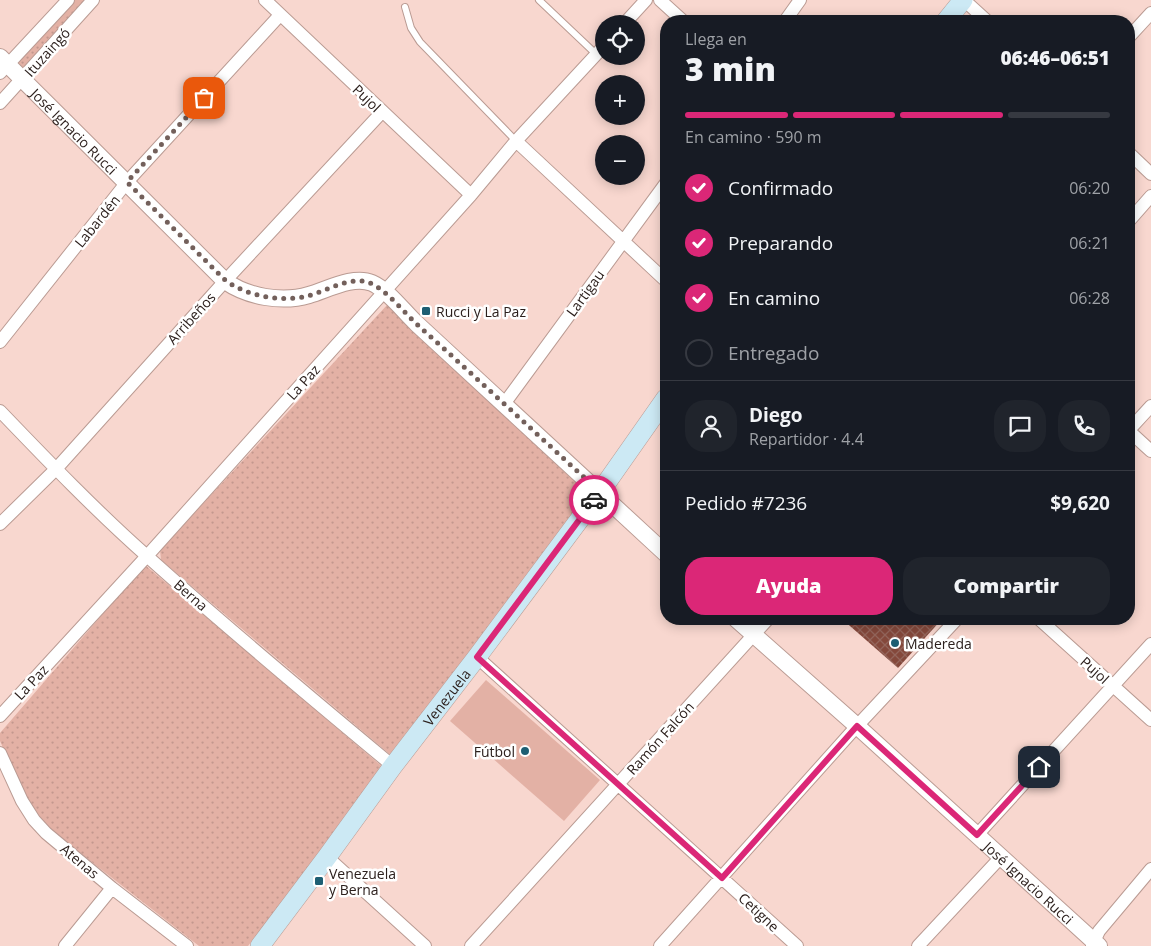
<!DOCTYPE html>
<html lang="es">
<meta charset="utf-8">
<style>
:root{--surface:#171b24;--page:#20242c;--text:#f1f3f6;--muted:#9ea1a6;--line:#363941;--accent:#db2777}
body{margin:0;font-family:"Open Sans",sans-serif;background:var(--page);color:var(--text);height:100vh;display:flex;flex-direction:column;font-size:19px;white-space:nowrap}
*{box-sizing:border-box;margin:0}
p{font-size:16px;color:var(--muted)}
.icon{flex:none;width:28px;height:28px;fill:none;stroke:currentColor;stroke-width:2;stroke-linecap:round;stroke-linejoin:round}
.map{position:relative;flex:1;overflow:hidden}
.side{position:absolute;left:660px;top:15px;width:475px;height:610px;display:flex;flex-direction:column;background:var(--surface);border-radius:20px;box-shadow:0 2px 12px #0003}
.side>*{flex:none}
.fabs{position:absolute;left:595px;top:15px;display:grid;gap:10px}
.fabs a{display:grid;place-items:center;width:50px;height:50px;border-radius:50%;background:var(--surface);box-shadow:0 2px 12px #0003;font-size:25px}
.pin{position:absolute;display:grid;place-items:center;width:42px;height:42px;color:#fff;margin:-21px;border-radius:10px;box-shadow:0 2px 8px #0006}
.courier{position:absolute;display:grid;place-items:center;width:50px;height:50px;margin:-25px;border:4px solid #db2777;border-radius:50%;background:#fff;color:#222;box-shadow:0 1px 6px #0007}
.headline em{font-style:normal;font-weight:800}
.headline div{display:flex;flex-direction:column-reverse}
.headline{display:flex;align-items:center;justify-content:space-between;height:85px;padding:0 25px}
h1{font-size:32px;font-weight:800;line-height:38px}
.bar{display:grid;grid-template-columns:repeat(4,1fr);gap:8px 5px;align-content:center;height:60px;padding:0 25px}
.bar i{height:6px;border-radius:4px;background:var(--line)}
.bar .active{background:var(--accent)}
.bar p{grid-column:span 4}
.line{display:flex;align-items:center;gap:12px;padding:0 25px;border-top:1px solid var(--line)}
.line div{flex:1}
.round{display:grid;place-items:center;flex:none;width:52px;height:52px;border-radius:20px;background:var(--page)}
ol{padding:0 25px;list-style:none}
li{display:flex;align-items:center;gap:15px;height:55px}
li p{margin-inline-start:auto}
li .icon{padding:5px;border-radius:50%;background:var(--accent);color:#fff;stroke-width:4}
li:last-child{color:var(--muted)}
li i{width:28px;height:28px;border:2px solid var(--line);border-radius:50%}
.primary-button{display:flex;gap:10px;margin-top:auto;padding:10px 25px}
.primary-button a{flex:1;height:58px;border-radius:20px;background:var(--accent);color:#fff;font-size:20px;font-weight:800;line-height:58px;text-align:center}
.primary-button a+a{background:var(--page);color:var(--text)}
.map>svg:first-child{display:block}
.grass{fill:url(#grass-dots)}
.pitch{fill:#e3b1a5}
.building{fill:url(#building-cross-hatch)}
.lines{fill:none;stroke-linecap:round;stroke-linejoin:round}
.service-casing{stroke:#ba9b93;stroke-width:8}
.minor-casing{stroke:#ba9b93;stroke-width:14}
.tertiary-casing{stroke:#ba9b93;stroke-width:18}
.secondary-casing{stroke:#ba9b93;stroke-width:20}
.service{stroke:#fff;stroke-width:6}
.minor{stroke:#fff;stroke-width:12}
.tertiary{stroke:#fff;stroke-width:16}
.secondary{stroke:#cce9f4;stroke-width:19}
.done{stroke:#73605b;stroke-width:5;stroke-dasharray:0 9}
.route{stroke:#db2777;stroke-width:6}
.poi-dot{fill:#1d5e73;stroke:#fff;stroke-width:2}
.labels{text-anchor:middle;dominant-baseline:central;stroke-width:5;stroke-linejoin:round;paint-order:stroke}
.street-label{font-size:14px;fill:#2c201d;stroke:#fff}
.poi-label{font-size:14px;fill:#2c201d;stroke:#fff;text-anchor:start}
</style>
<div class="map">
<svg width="1151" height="946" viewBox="0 0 1151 946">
<defs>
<pattern id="grass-dots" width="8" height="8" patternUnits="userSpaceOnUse" patternTransform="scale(1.25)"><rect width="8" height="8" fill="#e3b1a5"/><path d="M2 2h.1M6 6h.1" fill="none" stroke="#c3988e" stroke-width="1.8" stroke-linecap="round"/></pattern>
<pattern id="building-cross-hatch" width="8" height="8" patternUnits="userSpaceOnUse" patternTransform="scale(1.25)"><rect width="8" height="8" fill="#84483b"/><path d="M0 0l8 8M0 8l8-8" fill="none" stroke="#93655b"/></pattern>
</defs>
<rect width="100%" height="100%" fill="#f8d7cf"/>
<path class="grass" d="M74,0H87L23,71L16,65Z
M388,304L590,496L393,757L161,560L160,550Z
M145,565L385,769L248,946H199L47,827L25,797L0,741V733Z"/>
<path class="pitch" d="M486,680L600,780L564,821L450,721Z"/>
<path class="building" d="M842,619H942L898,668Z"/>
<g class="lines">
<g class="service-casing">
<path id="service" d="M539,0L596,54
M405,7L411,28L420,42L516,141"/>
</g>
<g class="minor-casing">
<path id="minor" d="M265,0L471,195
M660,0L683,21
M964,0L987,21
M785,21L800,0
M624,24L646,0
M1129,37L1151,13
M0,73L68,0
M0,103L93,0
M516,141L666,281
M1129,153L1151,174
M1129,221L1151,196
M0,342L127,182L280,15
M504,404L666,183
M0,411C48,461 96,511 148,557C228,629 310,697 393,766
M1129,430L1151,406
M1129,431L1151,451
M0,524L56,469L225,281L382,112
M1039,619L1151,720
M477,657L797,946
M0,716L147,556L471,195L516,141L604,46
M0,753L22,801L34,820L46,833L112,888L187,946
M977,835L1151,644
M327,857L425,946
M65,946L112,888
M471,946L768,619
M660,946L857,726L957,619
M918,946L1001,857
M1092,946L1099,931L1151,869"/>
</g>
<g class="tertiary-casing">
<g id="tertiary">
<path id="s1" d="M0,57L225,281C248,297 282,303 309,295C327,290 353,275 372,283C388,290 404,312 417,324L666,554"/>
<path id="s2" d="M736,619L857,726L1099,946"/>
</g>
</g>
<g class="secondary-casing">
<g id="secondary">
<path d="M946,21L963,0"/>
<path id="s3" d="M260,946L327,857L393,766L477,657L600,492L666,398"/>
</g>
</g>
<use href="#service" class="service"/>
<use href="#minor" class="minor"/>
<use href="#tertiary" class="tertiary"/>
<use href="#secondary" class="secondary"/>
</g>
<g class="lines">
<path class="done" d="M204,98L127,182L225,280C248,297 281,302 308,296C327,291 351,275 370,283C386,289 407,316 421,328C481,382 540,437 600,492L594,500"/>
<path class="route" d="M594,500L477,657L722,878L857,726L977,835L1039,767"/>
</g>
<g class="poi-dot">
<rect x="421" y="306" width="10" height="10" rx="2.5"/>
<circle cx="895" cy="643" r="5"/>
<circle cx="525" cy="751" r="5"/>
<rect x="314" y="876" width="10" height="10" rx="2.5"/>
</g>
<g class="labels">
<g class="street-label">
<text transform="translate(47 52) rotate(-48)">Ituzaingó</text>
<text transform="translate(367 98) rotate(44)">Pujol</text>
<text stroke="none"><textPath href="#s1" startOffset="105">José Ignacio Rucci</textPath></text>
<text transform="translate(97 221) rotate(-51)">Labardén</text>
<text transform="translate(585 293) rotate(-54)">Lartigau</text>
<text transform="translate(191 318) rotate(-48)">Arribeños</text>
<text transform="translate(303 382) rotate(-48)">La Paz</text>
<text transform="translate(191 595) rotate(41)">Berna</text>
<text transform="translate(1095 670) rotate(42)">Pujol</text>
<text transform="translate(31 682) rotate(-47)">La Paz</text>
<text stroke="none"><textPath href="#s3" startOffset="311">Venezuela</textPath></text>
<text transform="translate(660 738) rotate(-48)">Ramón Falcón</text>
<text transform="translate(80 861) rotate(40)">Atenas</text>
<text stroke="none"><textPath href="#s2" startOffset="394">José Ignacio Rucci</textPath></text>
<text transform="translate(759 912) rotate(43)">Cetigne</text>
</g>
<g class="poi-label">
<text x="436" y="311">Rucci y La Paz</text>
<text x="905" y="643">Madereda</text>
<text x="515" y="751" text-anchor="end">Fútbol</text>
<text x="329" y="873">Venezuela<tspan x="329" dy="16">y Berna</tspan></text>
</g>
</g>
</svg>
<div class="fabs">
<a><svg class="icon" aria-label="locate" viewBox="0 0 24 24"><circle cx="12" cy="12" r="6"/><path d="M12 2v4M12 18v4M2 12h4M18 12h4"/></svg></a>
<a>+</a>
<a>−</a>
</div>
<div class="pin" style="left:204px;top:98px;background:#ea580c"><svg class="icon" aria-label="bag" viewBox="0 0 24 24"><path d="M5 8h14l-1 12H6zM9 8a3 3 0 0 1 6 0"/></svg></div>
<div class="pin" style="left:1039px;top:767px;background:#1f2937"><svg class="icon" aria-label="home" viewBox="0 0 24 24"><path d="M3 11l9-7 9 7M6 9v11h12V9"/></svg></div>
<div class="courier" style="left:594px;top:500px"><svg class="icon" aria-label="car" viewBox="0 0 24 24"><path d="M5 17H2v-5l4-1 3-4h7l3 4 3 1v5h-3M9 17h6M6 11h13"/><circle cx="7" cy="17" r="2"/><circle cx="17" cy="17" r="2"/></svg></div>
<section class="side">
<div class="headline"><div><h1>3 min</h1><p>Llega en</p></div><em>06:46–06:51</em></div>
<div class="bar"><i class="active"></i><i class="active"></i><i class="active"></i><i></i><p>En camino · 590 m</p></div>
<ol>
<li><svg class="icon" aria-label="check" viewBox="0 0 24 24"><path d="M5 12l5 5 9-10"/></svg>Confirmado<p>06:20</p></li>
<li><svg class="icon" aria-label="check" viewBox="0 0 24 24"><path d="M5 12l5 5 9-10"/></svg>Preparando<p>06:21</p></li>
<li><svg class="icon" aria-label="check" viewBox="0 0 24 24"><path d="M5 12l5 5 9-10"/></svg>En camino<p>06:28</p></li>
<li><i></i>Entregado</li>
</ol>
<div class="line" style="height:90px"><a class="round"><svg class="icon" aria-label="person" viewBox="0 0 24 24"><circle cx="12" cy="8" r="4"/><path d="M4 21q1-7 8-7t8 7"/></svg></a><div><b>Diego</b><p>Repartidor · 4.4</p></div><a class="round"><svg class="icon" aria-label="chat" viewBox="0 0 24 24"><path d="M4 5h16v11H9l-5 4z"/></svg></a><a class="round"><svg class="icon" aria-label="phone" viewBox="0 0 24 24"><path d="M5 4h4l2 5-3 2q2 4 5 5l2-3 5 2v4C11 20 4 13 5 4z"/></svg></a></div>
<div class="line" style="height:65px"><div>Pedido #7236</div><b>$9,620</b></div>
<div class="primary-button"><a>Ayuda</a><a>Compartir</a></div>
</section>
</div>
